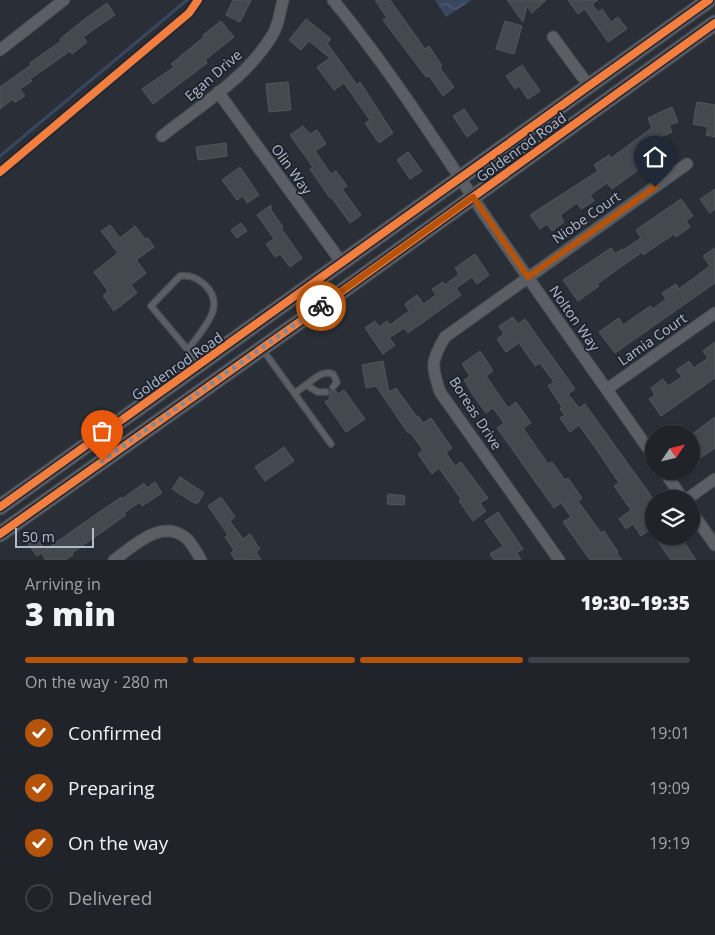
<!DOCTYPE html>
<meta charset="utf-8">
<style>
:root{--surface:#202329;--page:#2d2f35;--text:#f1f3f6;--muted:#a2a4a8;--line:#3d4046;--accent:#b45309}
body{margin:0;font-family:"Open Sans",sans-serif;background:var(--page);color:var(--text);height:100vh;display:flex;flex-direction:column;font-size:19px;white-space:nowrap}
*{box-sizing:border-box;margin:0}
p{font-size:16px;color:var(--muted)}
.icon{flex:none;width:28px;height:28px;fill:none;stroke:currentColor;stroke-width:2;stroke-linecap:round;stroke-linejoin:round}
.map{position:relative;height:560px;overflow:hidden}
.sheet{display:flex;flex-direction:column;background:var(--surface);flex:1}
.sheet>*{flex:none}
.needle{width:32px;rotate:55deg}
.tools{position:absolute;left:645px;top:425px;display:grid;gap:10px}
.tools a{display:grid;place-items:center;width:55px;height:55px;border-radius:50%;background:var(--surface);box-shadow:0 1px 4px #0004,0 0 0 1px var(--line);font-size:25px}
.scale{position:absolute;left:15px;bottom:12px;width:79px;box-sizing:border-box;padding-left:5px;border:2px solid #b4bbc8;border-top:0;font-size:14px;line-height:18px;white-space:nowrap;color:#b4bbc8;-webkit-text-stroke:4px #1e2531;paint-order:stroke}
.pin{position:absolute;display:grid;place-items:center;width:42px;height:42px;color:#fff;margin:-51px -21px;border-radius:50% 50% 50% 0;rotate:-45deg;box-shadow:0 0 5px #0007}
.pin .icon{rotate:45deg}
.courier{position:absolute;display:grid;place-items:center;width:50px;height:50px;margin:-25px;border:4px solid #b45309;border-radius:50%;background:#fff;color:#222;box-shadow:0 1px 6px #0007}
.head em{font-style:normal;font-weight:800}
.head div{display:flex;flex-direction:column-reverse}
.head{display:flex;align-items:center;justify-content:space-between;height:85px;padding:0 25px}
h1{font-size:32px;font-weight:800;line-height:38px}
.bar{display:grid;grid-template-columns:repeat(4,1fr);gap:8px 5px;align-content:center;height:60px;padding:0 25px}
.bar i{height:6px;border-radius:4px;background:var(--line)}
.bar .on{background:var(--accent)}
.bar p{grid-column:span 4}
ol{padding:0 25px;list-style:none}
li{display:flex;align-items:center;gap:15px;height:55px}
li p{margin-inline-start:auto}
li .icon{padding:5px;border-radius:50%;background:var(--accent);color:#fff;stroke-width:4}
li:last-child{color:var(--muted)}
li i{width:28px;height:28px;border:2px solid var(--line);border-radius:50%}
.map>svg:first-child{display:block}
.water{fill:url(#water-waves)}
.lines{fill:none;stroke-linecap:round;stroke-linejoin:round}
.stream{stroke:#38475f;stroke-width:3}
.building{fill:#44484f;stroke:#52575f}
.service-casing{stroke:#464a50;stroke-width:8}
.minor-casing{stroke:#464a50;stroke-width:13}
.secondary-casing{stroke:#464a50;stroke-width:17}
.service{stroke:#5b5e65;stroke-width:5.5}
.minor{stroke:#5b5e65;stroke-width:11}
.secondary{stroke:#595c63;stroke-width:15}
.cycleway-casing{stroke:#1e2531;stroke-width:11}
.cycleway{stroke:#f27e40;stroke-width:8}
.done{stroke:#848a95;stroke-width:5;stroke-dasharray:0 9}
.route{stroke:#b45309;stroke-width:6}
.labels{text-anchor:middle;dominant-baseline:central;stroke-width:4;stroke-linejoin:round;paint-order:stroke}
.street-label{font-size:14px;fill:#b4bbc8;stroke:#1e2531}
</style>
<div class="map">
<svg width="715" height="560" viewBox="0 0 715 560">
<defs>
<pattern id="water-waves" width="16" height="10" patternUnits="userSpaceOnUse" patternTransform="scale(1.25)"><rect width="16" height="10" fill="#38475f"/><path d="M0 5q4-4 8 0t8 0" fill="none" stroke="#526074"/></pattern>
</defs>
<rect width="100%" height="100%" fill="#2a2f37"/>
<path class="water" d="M435,0H472L446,17Z"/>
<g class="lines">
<path class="stream" d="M0,156L187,0"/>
</g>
<path class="building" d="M233,0H251L240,22L226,15Z
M375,0H390L425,49L429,46L442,66L440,68L454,87L443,96L429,76L426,77L383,20L387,18Z
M507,0H546L532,13L527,6L523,22Z
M568,0H598L592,4L598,12L602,9L611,22L618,17L627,29L608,42L585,9L578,14Z
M107,3L115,15L83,37L87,42L72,54L70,51L30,79L32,81L20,89L25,96L15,102L13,99L0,109V87L31,65L30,63L61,41L60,39L86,18Z
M306,19L331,39L327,43L357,85L360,82L393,133L379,143L365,123L370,120L344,83L334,90L317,67L330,58L309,41L301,50L289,40Z
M221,21L234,37L205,60L207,63L153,104L142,89L174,67L171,64L204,37L203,35Z
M505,21L522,26L514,54L496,49Z
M522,65L540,91L528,99L519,86L515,89L506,76Z
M288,82L291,110L269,112L266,84Z
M697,102L715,105V137L706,135L708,127L693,124Z
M672,107L678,122L669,125L672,132L646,143L656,157L612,189L607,183L590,195L594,201L581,209L577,203L560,215L564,222L552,231L547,224L540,229L530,215L598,171L594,165L609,155L611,158L652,128L648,118Z
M464,109L478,129L467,137L453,116Z
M303,126L310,134L317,130L326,144L315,151L331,174L336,171L347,186L342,189L361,215L350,223L331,197L330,198L310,169L313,167L290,135Z
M226,143L227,156L198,160L196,147Z
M408,152L422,171L410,179L397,160Z
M240,167L259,195L247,203L243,196L237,200L222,180Z
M715,189V209L710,213L700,199Z
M681,199L693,216L686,221L690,227L676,237L674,234L643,255L642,252L597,284L599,286L578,301L563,280L611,248L615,254L622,249L623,250L641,238L636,230Z
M271,205V210L283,227L281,228L302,258L290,267L280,254L275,257L266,244L274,239L257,215Z
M241,223L247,231L237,238L231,230Z
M110,225L120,238L135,226L145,239L148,238L154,247L136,260L146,273L131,285L137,293L114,311L103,296L108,291L94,272L118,253L101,231Z
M715,248V283L615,353L599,332L619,318L623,325L650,306L653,309L666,299L662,293L676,284L679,289L710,266L703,256Z
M475,254L489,275L477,284L472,277L456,288L461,295L408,333L404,328L389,338L395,345L383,354L365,328L375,321L379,327L387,321L390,325L409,311L405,304L417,295L423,304L436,295L432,289L443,282L445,285L459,274L455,268Z
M513,317L518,324L525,319L575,389L568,394L579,408L585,404L654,500V527L641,536L633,524L626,529L619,519L631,510L614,486L619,483L601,456L579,425L570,432L560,418L565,415L560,409L562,407L548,386L554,382L540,363L535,366L519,343L506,352L497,339L504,334L499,326Z
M715,342V378L661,416L649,399L655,395L651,388L663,379L668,386L682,377L676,370L689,361L694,368L708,358L703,351Z
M480,351L493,371L486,376L508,408L516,402L531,423L523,428L548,464L552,462L565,480L568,478L582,498L578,501L601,533L604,531L618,552L616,553L622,560H590L563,522L571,517L561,503L554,508L497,428L504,423L493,408L486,413L473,395L464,380L470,376L462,364Z
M383,361L389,392L396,388L417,417L418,416L423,423L431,418L452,448L446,453L455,466L461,462L488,498L480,503L486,511L473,521L459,501L461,499L439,468L432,474L418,454L423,450L410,432L408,433L376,386L366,388L362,365Z
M344,390L365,419L346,432L325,402L330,398L329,396L330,391H336L338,394Z
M715,417V448L700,458L696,452L691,455V435Z
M284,447L294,461L265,481L255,467Z
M180,477L204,493L198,503H194L172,489Z
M155,482L162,493L142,506L140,502L124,513L126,515L72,553L73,555L65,560H46L41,553L37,556L28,544L37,538L45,550L121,497L122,499L144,483L147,488Z
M388,494L405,496L404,505L387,504Z
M221,497L235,517L230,521L243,539L250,534L260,549L256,552L261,560H235L231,553L234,550L225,537L228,535L208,506Z
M498,512L523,549L517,553L521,560H494L490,554L503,546L485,521Z
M654,536H680L696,560H671Z"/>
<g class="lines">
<g class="service-casing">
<path id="service" d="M188,350L151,306L180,276C191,275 197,278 205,285C228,307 201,330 188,350L198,363
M263,350L331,444
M306,385C314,379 322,370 333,374L337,382L333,387
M295,393L306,385L318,392H326"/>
</g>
<g class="minor-casing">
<path id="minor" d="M333,0C389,68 437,144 486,217C541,297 598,377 654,457
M553,37L589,86
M0,50L64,0
M218,92L342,263
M162,136C201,105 248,77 273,34C279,24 280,11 283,0
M607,389L715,313
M664,471L683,499
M687,499L715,479
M691,511L715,545
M114,560C134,546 161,518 186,538C192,543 197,553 201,560
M559,560L440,392C431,365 431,361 445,337L687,164"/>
</g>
<g class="secondary-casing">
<path id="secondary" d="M0,507L709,0
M0,534L316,310L715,23"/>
</g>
<use href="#service" class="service"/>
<use href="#minor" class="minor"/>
<use href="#secondary" class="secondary"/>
<g class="cycleway-casing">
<path id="cycleway" d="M0,172L189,13L198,0
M0,507L709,0
M0,534L316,310L715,23"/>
</g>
<use href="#cycleway" class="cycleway"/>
</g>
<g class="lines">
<path class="done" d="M102,461L321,306"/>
<path class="route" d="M321,306L473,197L528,277L655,187"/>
</g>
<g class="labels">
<g class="street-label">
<text transform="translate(213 75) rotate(-41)">Egan Drive</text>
<text transform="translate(521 147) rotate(-36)">Goldenrod Road</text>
<text transform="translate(292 169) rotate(54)">Olin Way</text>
<text transform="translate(586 217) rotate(-35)">Niobe Court</text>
<text transform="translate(575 318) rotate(55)">Nolton Way</text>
<text transform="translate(652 339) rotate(-35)">Lamia Court</text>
<text transform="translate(177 366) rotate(-35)">Goldenrod Road</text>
<text transform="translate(476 413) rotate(57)">Boreas Drive</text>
</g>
</g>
</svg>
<div class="tools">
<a><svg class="needle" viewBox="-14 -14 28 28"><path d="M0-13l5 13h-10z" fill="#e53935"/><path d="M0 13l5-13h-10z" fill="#a2a4a8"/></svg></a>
<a><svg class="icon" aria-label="layers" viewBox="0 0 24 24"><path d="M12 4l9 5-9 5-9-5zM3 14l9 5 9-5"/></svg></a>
</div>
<div class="scale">50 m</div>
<div class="pin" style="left:102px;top:461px;background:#ea580c"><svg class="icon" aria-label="bag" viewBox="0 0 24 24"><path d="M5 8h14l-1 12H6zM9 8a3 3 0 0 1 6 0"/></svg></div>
<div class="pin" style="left:655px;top:187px;background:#1f2937"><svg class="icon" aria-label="home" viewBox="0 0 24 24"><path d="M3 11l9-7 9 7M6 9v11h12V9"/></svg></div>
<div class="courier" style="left:321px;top:306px"><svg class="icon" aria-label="bike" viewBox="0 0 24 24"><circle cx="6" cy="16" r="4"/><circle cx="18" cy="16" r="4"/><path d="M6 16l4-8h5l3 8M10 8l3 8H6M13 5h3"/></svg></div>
</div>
<section class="sheet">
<div class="head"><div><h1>3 min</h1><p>Arriving in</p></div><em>19:30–19:35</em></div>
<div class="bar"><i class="on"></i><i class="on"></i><i class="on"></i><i></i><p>On the way · 280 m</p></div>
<ol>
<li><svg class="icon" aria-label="check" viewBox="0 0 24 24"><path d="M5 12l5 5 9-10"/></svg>Confirmed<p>19:01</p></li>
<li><svg class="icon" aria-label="check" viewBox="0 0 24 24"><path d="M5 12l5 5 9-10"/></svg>Preparing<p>19:09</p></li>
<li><svg class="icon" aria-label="check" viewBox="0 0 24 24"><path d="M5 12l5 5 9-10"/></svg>On the way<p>19:19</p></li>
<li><i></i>Delivered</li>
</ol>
</section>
